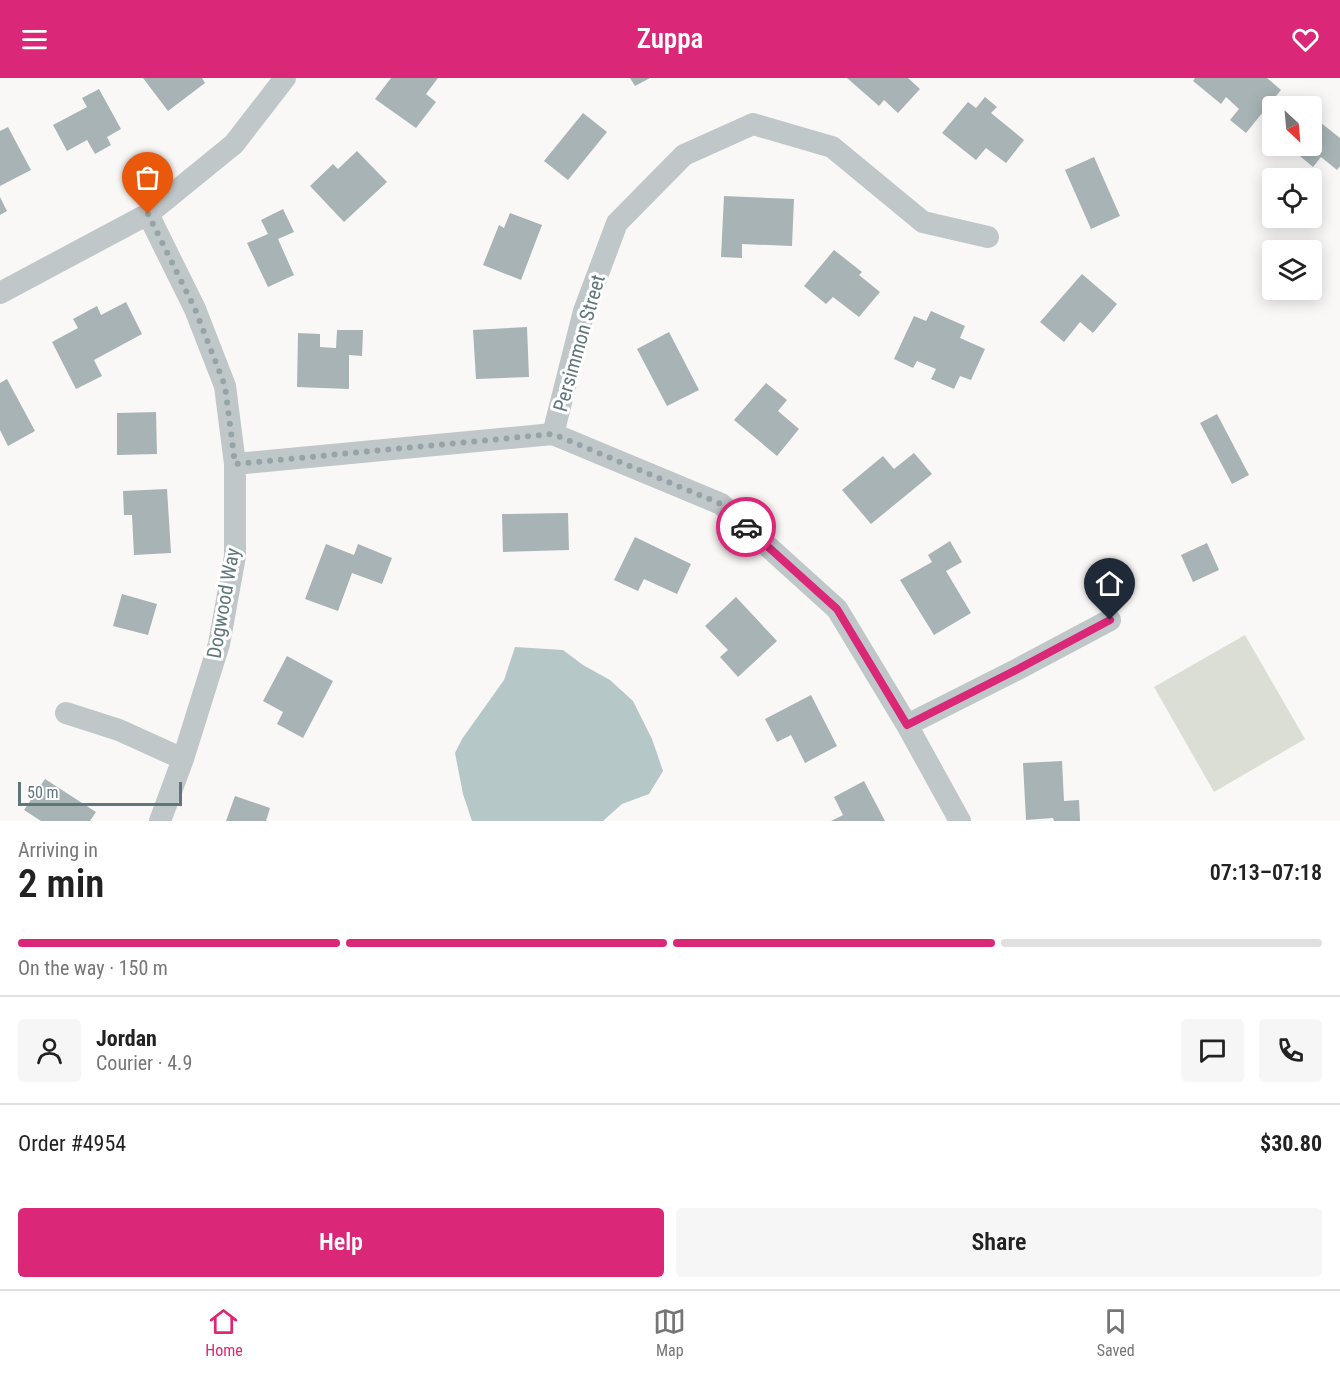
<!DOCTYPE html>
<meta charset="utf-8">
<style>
:root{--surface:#fff;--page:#f6f6f6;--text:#222;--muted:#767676;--line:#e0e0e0;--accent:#db2777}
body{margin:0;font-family:"Roboto Condensed",sans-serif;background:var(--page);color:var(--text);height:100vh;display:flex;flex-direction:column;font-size:22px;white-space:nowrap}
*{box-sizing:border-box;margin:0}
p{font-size:20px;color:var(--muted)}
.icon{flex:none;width:33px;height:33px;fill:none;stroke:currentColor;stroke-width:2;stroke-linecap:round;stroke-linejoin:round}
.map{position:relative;height:743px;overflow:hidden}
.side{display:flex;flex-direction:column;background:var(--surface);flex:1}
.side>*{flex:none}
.needle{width:39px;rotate:154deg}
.tools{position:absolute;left:1262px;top:18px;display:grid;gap:12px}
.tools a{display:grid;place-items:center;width:60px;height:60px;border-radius:6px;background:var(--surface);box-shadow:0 3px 15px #0003;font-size:30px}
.scale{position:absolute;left:18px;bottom:15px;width:164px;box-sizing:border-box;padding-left:6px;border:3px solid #5f767b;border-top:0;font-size:16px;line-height:21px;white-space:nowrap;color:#5f767b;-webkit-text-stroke:4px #fff;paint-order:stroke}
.pin{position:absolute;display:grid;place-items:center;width:51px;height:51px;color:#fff;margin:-62px -26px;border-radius:50% 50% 50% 0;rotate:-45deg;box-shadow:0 0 6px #0007}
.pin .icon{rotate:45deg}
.courier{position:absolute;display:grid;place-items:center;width:60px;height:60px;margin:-30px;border:4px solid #db2777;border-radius:50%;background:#fff;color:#222;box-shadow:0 2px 8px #0007}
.head em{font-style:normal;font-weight:600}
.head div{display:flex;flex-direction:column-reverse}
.head{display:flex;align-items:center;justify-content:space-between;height:102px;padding:0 18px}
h1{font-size:39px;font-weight:600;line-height:45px}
.bar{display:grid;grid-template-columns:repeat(4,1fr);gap:9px 6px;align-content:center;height:72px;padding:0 18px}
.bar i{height:8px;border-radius:4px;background:var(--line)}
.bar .current{background:var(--accent)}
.bar p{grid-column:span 4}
.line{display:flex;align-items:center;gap:15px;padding:0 18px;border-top:2px solid var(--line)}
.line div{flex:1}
.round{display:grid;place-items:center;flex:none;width:63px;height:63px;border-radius:6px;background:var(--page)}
.action{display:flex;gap:12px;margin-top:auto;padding:12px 18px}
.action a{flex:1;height:69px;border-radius:6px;background:var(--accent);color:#fff;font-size:24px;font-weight:600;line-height:69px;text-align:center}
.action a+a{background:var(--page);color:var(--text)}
header{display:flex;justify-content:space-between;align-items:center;height:78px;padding:0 18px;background:var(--accent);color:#fff;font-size:27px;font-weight:600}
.tabs{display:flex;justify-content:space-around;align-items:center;height:84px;border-top:2px solid var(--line);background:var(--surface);font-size:16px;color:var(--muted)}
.tabs a{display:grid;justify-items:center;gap:3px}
.tabs .current{color:var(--accent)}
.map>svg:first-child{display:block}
.green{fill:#daded5}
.water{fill:#b5c7c6}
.building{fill:#a7b3b5}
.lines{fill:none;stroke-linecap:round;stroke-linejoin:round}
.minor{stroke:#c0c7c9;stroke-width:22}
.done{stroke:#95a4a6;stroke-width:6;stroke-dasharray:0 10.8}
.route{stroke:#db2777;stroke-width:8}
.labels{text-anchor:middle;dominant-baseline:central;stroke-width:6;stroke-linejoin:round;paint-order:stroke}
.street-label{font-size:20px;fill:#5f767b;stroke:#fff}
</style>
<header><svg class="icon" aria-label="menu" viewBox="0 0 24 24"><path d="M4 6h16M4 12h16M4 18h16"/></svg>Zuppa<svg class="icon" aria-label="heart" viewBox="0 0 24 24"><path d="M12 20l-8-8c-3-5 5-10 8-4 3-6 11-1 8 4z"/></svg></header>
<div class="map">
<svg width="1340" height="743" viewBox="0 0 1340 743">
<rect width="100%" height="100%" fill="#f9f8f6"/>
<path class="green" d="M1245,557L1305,661L1214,714L1154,609Z"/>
<path class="water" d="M515,569L563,572L583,587L610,602L633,623L652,661L663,693L649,716L622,726L603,743H472L463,716L455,675L462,661L504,602Z"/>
<path class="building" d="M143,0H202L205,5L168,33Z
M391,0H438L426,16L436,24L416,50L375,21Z
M630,0H650L635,8Z
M847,0H908L920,11L898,35L884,22L879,28Z
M1195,0H1267L1281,12L1246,55L1230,42L1239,31L1226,19L1221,26L1193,3Z
M99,11L121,51L107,59L111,67L95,76L87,62L67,73L53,47L87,29L82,20Z
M985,19L997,29L991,35L1024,62L1006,85L986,70L976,82L942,55L968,24L976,30Z
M583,35L607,54L568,102L544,83Z
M1311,37L1340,60V88L1337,92L1321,79L1313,89L1288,68H1311Z
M8,49L31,92L0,108V53Z
M357,73L387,104L344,144L310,108L333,86L338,91Z
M1094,79L1120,138L1091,151L1065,92Z
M724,118L794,121L792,168L742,166V180L721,179Z
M0,119L7,133L0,137Z
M283,131L294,154L278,161L294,197L268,209L247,165L268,156L261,142Z
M510,135L542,147L521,202L483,187L499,147L504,150Z
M834,172L862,194L859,197L880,214L859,239L833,219L826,226L804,208Z
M1082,196L1117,226L1093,255L1080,244L1064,264L1040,244Z
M126,224L142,256L94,282L102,298L76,311L52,264L78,250L73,241L97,228L101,237Z
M931,233L965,248L960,260L985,271L971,302L960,298L954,311L931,301L936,291L917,283L913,290L894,281L914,238L926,243Z
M527,249L529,299L476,301L473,252Z
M337,252H363L362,278L349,277V311L297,309L298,255L320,256V269L336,270Z
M669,254L699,312L667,328L637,271Z
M7,301L35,353L8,368L0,352V305Z
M766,305L787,322L778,333L799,351L777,378L734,342Z
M156,334L157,376L117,377V335Z
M1217,336L1249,397L1232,406L1200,345Z
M914,375L932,396L871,446L842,412L883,378L894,391Z
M167,411L171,475L134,477L132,437H124L123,413Z
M568,435L569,472L503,474L502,436Z
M635,459L691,486L677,516L644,501L638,513L614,502Z
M950,463L962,484L946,493L971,535L934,557L900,502L932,484L928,477Z
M1207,465L1219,492L1193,504L1181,477Z
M326,466L354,477L358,466L392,480L382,506L352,495L338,533L305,521Z
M122,516L157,526L148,557L113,548Z
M736,519L777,563L738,599L720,579L728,572L705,548Z
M287,578L333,603L303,660L277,646L283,634L263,623Z
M811,617L837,668L805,685L791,657L777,664L765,641Z
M1062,683L1064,723L1079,722L1080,743H1054L1053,740L1026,742L1023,685Z
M45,701L96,734L90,743H41L24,732Z
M864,703L885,743H831L843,737L834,719Z
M235,718L270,730L266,743H226Z"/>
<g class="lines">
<path class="minor" d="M148,136L195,231L225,308L235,386V478L219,566L183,681L160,743
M0,215L148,136L234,66L285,0
M553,356L584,233L617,145L684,77L753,46L832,69L923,144L988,159
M235,386L553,356L721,426L837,531L907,647L960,743
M66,635L119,652L183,681
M907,647L1018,591L1110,542"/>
</g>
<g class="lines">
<path class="done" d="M148,136L195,231L225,308L235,386L553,356L721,426L746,449"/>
<path class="route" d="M746,449L837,531L907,647L1018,591L1110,542"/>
</g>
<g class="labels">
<g class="street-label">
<text transform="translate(579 265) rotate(-74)">Persimmon Street</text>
<text transform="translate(223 525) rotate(-80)">Dogwood Way</text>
</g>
</g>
</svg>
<div class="tools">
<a><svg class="needle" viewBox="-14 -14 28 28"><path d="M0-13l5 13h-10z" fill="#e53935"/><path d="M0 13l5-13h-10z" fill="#767676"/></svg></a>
<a><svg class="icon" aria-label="locate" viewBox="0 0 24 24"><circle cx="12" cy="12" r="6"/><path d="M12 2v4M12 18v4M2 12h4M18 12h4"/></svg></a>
<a><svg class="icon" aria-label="layers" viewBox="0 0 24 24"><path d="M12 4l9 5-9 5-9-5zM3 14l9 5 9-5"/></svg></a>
</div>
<div class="scale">50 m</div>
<div class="pin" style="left:148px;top:136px;background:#ea580c"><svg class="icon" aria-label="bag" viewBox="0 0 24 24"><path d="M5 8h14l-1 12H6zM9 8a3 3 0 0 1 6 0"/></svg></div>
<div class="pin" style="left:1110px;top:542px;background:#1f2937"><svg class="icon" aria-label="home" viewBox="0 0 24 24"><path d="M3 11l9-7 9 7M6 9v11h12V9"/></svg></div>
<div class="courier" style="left:746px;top:449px"><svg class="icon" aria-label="car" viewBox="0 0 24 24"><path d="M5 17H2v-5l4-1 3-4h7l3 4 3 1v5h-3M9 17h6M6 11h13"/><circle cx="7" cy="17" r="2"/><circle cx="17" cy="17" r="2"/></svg></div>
</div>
<section class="side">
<div class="head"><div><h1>2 min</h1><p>Arriving in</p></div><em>07:13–07:18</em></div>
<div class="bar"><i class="current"></i><i class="current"></i><i class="current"></i><i></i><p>On the way · 150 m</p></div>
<div class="line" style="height:108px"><a class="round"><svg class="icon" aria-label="person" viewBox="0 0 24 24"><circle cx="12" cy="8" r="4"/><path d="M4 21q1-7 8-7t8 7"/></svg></a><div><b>Jordan</b><p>Courier · 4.9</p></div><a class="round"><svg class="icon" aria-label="chat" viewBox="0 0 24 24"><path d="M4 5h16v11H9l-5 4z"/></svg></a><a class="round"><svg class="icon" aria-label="phone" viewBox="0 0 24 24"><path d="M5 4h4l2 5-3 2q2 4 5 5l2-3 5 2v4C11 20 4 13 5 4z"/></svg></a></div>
<div class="line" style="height:78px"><div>Order #4954</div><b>$30.80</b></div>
<div class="action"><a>Help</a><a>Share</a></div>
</section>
<nav class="tabs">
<a class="current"><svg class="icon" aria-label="home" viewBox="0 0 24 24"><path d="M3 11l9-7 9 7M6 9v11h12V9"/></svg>Home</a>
<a><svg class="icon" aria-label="map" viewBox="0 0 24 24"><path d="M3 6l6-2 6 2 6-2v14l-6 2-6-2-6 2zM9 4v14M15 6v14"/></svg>Map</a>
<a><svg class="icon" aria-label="saved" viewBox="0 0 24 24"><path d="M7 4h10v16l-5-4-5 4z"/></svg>Saved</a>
</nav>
